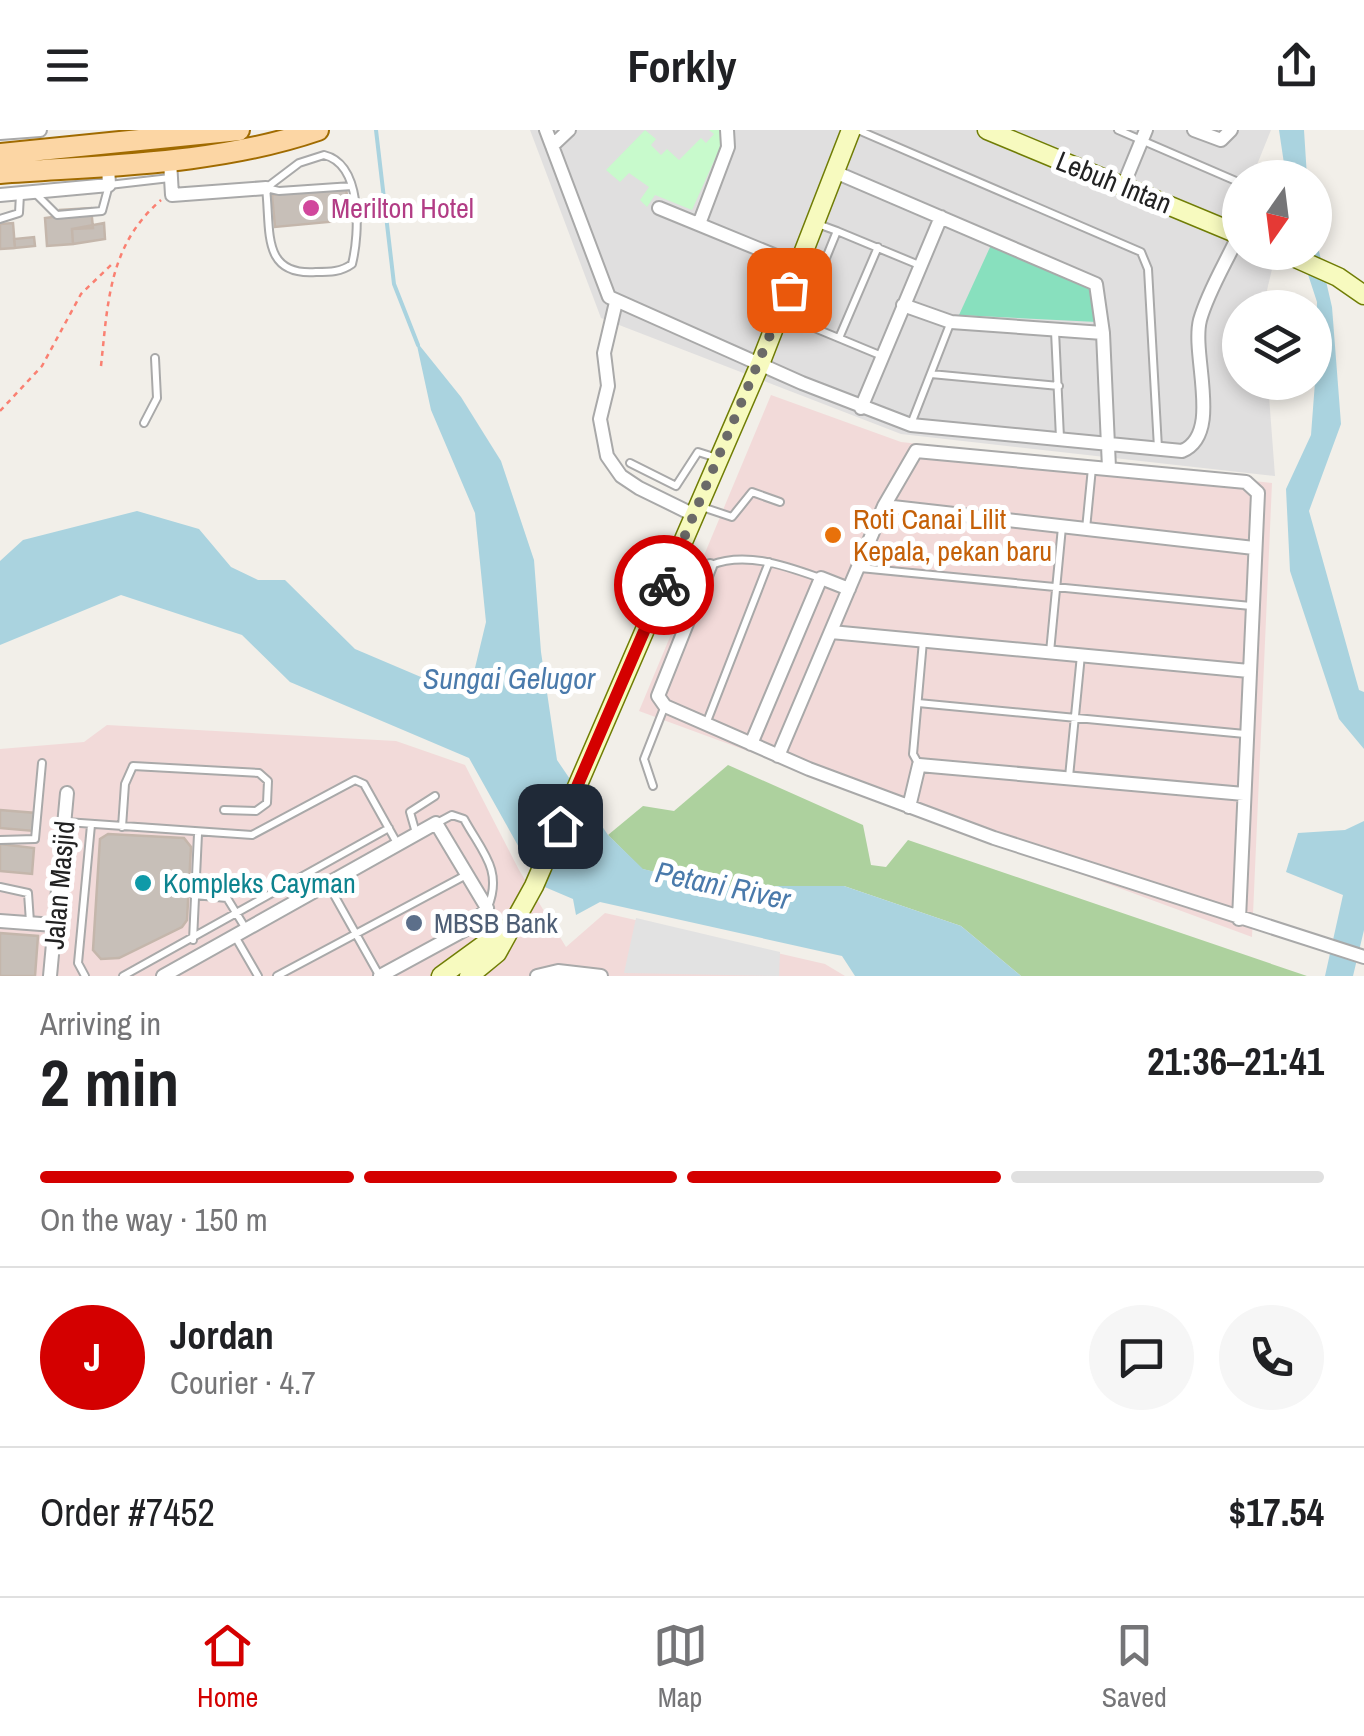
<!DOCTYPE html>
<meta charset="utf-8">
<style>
:root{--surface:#fff;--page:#f6f6f6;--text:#202124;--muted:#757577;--line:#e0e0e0;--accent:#d40000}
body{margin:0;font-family:"Archivo Narrow",sans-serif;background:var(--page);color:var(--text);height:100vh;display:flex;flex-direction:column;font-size:38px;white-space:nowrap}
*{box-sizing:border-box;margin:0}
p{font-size:32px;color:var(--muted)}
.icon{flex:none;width:55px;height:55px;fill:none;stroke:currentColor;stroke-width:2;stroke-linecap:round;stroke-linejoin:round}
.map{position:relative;height:846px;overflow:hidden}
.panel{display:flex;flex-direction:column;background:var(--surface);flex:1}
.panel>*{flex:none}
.needle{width:65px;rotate:194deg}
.buttons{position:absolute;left:1222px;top:30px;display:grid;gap:20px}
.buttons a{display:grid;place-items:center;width:110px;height:110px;border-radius:50%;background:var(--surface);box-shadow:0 5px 15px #0003;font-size:50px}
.pin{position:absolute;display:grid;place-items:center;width:85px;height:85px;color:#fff;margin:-42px;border-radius:20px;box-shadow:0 5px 15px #0006}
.courier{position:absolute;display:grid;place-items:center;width:100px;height:100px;margin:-50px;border:8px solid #d40000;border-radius:50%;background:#fff;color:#222;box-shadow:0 2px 12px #0007}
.headline em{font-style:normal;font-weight:700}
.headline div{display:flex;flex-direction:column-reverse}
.headline{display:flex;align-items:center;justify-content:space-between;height:170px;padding:0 40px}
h1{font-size:65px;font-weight:700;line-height:75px}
.bar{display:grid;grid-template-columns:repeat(4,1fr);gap:15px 10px;align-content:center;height:120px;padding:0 40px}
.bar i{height:12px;border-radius:8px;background:var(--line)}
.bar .selected{background:var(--accent)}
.bar p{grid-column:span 4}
.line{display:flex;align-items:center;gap:25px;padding:0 40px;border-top:2px solid var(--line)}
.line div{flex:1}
.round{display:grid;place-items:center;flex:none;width:105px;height:105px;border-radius:52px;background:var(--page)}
header{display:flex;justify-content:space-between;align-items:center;height:130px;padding:0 40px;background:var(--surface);font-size:45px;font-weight:700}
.tab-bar{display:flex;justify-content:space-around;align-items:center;height:140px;border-top:2px solid var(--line);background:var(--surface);font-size:28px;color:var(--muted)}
.tab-bar a{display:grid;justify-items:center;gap:5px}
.tab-bar .selected{color:var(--accent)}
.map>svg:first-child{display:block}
.residential{fill:#e0dfdf}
.commercial{fill:#f2dad9}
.forest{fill:#add19e}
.park{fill:#c8facc}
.pitch{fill:#88e0be}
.parking{fill:#e2e2e2}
.water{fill:#aad3df}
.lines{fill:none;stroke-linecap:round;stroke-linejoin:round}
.stream{stroke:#aad3df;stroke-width:4}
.building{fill:#c7bfb8;stroke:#c4b6ab;stroke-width:2.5}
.service-casing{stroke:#a9a9a9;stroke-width:10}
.minor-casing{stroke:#a9a9a9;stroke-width:16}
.secondary-casing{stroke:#707d05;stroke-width:21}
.primary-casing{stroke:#a06b00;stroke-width:24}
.path{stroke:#fa8072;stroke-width:2.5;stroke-dasharray:5 5;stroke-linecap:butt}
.service{stroke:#fff;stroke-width:6}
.minor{stroke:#fff;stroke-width:12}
.secondary{stroke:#f7fabf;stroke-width:18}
.primary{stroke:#fcd6a4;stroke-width:20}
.done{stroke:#6b6a68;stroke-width:10;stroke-dasharray:0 18}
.route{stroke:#d40000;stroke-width:12}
.hotel-dot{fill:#d1479c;stroke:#fff;stroke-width:4}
.food-dot{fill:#e8710a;stroke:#fff;stroke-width:4}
.culture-dot{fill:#0f9aa8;stroke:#fff;stroke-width:4}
.service-dot{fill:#5c6f8a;stroke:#fff;stroke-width:4}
.labels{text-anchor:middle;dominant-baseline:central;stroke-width:10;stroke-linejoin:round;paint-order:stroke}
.street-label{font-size:28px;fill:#222;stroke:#fff}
.hotel-label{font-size:28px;fill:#b23c85;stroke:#fff;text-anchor:start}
.food-label{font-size:28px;fill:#c56008;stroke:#fff;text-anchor:start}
.culture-label{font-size:28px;fill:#0d838f;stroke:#fff;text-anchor:start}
.service-label{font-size:28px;fill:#4e5e75;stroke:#fff;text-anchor:start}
.water-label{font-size:30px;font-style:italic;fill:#4a7aab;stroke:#fff}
</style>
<header><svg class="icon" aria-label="menu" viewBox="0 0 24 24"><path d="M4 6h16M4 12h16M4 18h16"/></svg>Forkly<svg class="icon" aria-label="share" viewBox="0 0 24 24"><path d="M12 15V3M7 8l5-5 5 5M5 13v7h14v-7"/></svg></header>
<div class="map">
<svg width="1364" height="846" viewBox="0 0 1364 846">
<rect width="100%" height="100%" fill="#f2efe9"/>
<path class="residential" d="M530,0H1271L1252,47L1240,48V79L1226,116L1273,135L1263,177L1240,178V252L1268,253L1275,346L901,304L601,188Z"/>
<path class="commercial" d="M771,265L901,312L1272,353L1252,807L639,581Z
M107,595L396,611L465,635L519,740L566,817L605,783L825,834L845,846H0V619L84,612Z"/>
<path class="forest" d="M728,635L863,695L871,735L886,737L908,710L1307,846H1021L961,796L844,756H715L642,739L608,705L643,676L674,681Z"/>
<path class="park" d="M645,0L656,9L651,15L661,25L667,19L679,30L701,8L706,13L714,4L709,0H723V11L692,80L655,65L647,77L640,70L649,57L629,43L620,52L606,40Z"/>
<path class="pitch" d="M991,115L1091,157L1097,192L959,185Z"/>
<path class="parking" d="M636,788L780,822L779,846L624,843Z"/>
<path class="water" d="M1279,0H1304L1307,47H1286Z
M1315,104L1332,177L1341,294L1309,381L1359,560L1364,562V619L1339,589L1290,441L1286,359L1311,305L1315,252L1317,172L1301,123L1315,122Z
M416,211L461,267L501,331L534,430L541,522L557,630L608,705L643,739L715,756H844L961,796L1021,846H855L842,826L600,772L576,785L573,769L540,755L469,628L290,552L242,505L121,465L0,515V431L23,410L137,381L199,399L231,437L258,450H285L355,519L468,567L486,492L475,383L431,280Z
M1364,691V800L1353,846H1325L1343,765L1286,742L1298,703L1345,700Z"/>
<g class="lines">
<path class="stream" d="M376,0L394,154L418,215"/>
</g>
<path class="building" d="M346,58L350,90L275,97L272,65Z
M91,78L93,98L72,99L73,114L47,116L45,88L60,86V80Z
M13,93L15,118L0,119V94Z
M104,93L105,109L73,114L72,99Z
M34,107L35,116L15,118L14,109Z
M0,680L36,683L34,701L0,698Z
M108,704L184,708L191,717L187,790L182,797L119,828L101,829L93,820L100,709Z
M0,714L34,718L32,744L0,741Z
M0,803L38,806L35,846H0Z"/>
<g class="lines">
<g class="service-casing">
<path id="service" d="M858,0L1141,122L1148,139L1158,318
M1118,0L1236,51
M324,25C362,34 360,102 352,134C341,142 330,142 316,142C261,146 271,101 266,58L299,33Z
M266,58L279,61L352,56
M34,62L57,85L102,81L109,55L170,48
M0,89L19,83L20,64
M837,101L919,135
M780,185L800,192L837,101L815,93
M800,192L882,226
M1055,201L1060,308
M839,208L878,117
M931,244L1059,256
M144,293L157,268L155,228
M911,294L950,194
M630,333L676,356L698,322L717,328
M699,376L732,387L752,362L780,372
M1086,399L1092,338
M711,435C746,421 786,436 820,448
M860,438L1251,476
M1050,522L1062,397
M918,573L1245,604
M706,594L769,432
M919,635L913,624L923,511
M1069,647L1081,525
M653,656L644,629L664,578
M66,692L252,705L355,650L364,654L397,713
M437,693L452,685L464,689C482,722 503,740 488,777
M122,697L125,654L133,636L259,643L268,651L267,673L256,681L224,680
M416,703L410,682L435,666
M0,710L35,709L42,633
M329,756L379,845
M0,757L28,763L30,792
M194,765L227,768L246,799
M236,808L258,846
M193,810L198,704
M85,846L78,833L91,695
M123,846L389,698
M277,846L468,744"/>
</g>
<g class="minor-casing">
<path id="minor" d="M546,0L609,167L802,253L911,295L1182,321C1223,304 1191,226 1200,190C1208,161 1227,131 1239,104
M1194,0L1221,10L1231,0
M0,3L40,0
M552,16L569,0
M170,31L172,65L266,58
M835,42L1096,154L1103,203L1109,338
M1123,56L1146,0
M0,65L109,55L108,36
M659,78L798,135
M699,94L728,17L727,0
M616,172L604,223L608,256L600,289L607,326L621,346L639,358L694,385
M903,175L951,192L1103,203
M861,278L941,87
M884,376L1254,418
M710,436L658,566L665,576L809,639L994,708L1364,827
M668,444L700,462
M831,502L1249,541
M751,614L821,448L849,459
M778,626L884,376L916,321L1246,352L1258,363L1239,789
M909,677L919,635L1244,664
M0,791L54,795
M50,846L67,663
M163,846L436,693L487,778L470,797L380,846
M537,846L558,841L601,846"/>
</g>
<g class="secondary-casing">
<path id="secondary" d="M987,0L1240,105
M1282,122L1338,147L1364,165
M441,846L507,798
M469,846L497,823L534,756L760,234L851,0"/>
</g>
<g class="primary-casing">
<path id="primary" d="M0,24L239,0
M0,43C107,35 216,35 318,0"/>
</g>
<path class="path" d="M101,236C108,171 109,115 161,70
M0,281L42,236L81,164L112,134"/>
<use href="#service" class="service"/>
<use href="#minor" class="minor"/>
<use href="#secondary" class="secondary"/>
<use href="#primary" class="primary"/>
</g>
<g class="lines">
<path class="done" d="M664,455L789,160"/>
<path class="route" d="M560,696L664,455"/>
</g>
<circle class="hotel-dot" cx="311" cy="78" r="10"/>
<circle class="food-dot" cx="833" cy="405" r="10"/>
<circle class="culture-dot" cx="143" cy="753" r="10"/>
<circle class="service-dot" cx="414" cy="793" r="10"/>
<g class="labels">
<g class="street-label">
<text transform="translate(1114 52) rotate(22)">Lebuh Intan</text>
<text transform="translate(59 755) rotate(-85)">Jalan Masjid</text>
</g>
<g class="hotel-label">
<text x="331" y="78">Merilton Hotel</text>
</g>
<g class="food-label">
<text x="853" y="389">Roti Canai Lilit<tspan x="853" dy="32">Kepala, pekan baru</tspan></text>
</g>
<g class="culture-label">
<text x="163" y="753">Kompleks Cayman</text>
</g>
<g class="service-label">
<text x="434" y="793">MBSB Bank</text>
</g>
<g class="water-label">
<text x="509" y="548">Sungai Gelugor</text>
<text transform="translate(723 755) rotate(12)">Petani River</text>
</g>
</g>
</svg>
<div class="buttons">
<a><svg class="needle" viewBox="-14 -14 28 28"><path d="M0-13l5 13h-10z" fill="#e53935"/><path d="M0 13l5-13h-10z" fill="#757577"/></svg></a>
<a><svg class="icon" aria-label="layers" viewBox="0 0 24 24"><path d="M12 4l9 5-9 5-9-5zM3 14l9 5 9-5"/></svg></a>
</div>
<div class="pin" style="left:789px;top:160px;background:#ea580c"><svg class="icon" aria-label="bag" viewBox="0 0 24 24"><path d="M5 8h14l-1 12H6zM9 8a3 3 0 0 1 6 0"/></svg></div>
<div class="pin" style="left:560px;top:696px;background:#1f2937"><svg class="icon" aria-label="home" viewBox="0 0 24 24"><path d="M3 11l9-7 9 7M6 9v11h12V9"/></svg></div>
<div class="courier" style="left:664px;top:455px"><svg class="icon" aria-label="bike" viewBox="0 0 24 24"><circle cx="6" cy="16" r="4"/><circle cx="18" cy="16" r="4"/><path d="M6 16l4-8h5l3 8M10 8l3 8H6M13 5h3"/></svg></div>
</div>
<section class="panel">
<div class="headline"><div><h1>2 min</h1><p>Arriving in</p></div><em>21:36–21:41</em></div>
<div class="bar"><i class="selected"></i><i class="selected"></i><i class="selected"></i><i></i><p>On the way · 150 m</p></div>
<div class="line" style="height:180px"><b class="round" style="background:var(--accent);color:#fff">J</b><div><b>Jordan</b><p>Courier · 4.7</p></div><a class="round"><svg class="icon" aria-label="chat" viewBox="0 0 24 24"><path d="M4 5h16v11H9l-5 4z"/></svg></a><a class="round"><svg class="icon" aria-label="phone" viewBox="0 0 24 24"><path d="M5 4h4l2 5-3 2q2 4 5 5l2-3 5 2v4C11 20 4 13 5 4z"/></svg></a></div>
<div class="line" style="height:130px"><div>Order #7452</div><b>$17.54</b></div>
</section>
<nav class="tab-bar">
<a class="selected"><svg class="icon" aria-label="home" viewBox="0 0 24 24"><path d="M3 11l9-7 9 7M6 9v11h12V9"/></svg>Home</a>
<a><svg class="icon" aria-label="map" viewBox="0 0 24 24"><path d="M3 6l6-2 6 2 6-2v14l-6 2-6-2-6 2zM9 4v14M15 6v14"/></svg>Map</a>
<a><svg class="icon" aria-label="saved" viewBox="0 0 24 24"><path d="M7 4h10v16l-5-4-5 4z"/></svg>Saved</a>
</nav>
